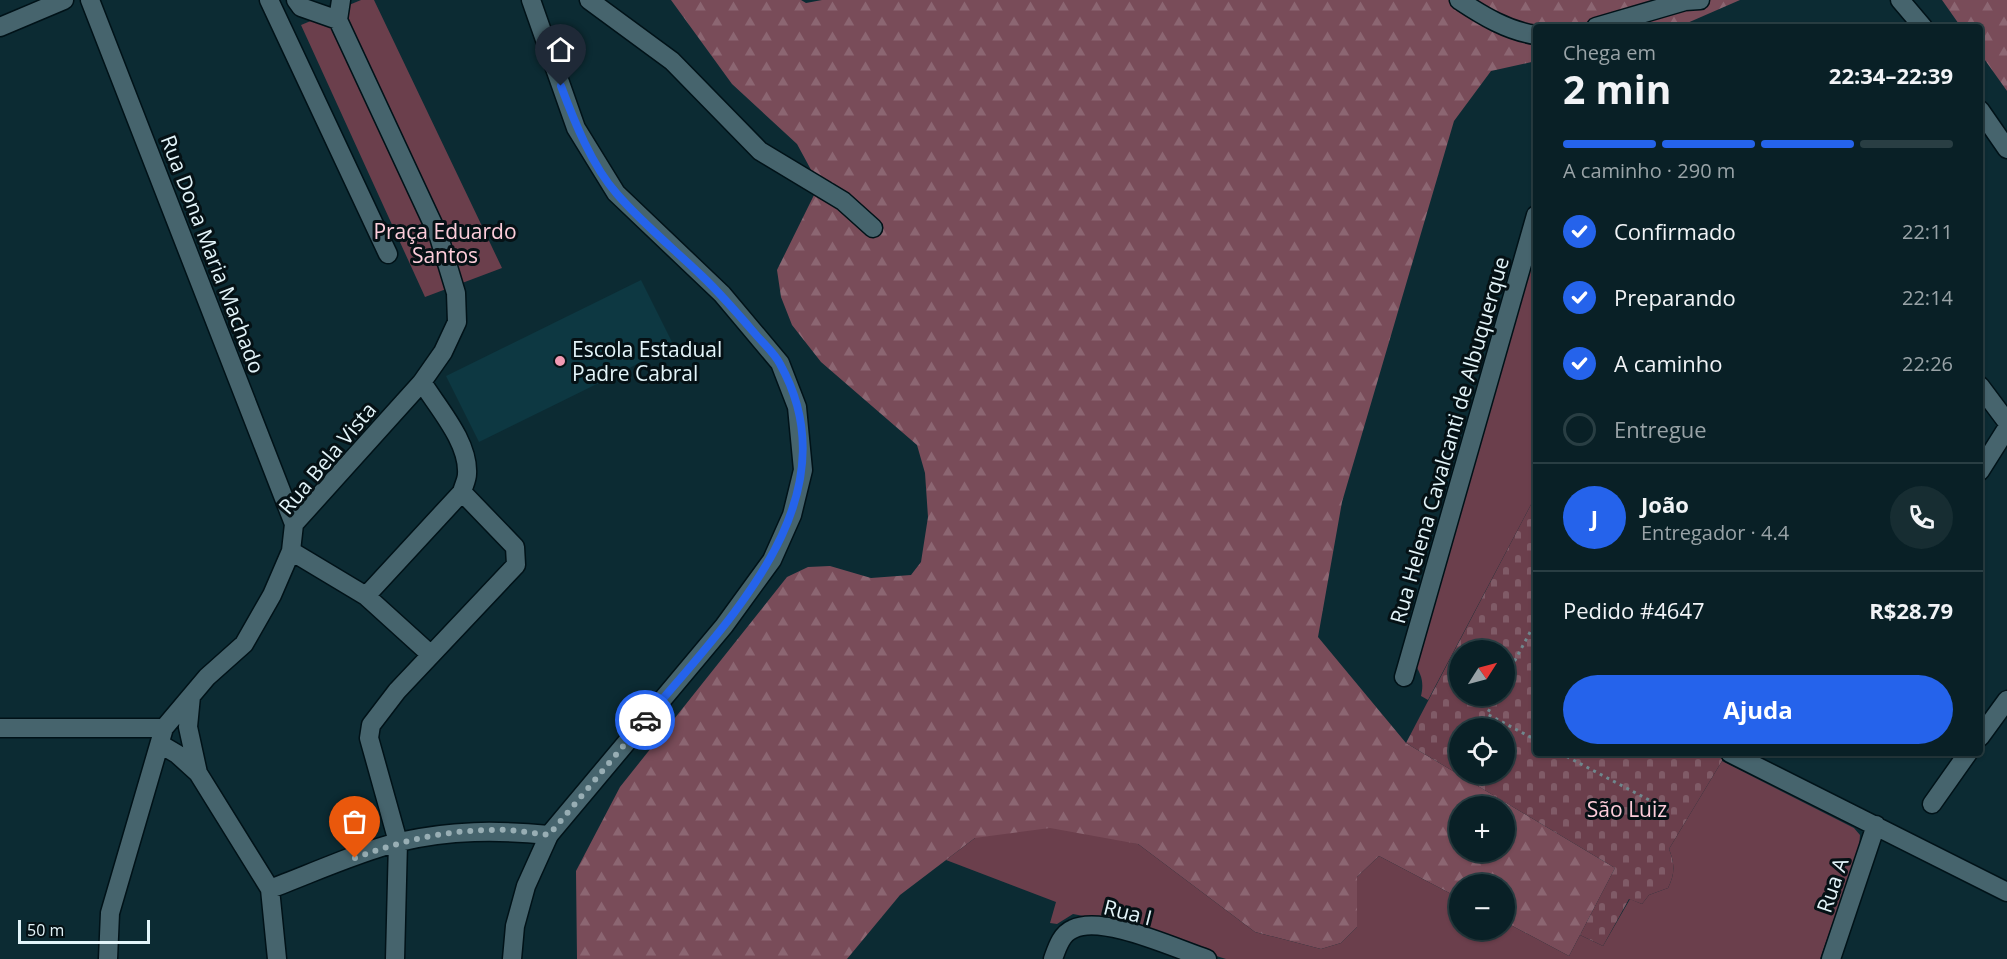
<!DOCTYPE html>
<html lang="pt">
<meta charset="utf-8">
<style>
:root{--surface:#092026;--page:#172d32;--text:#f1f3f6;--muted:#99a3a7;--line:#293e43;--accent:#2563eb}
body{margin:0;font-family:"Open Sans",sans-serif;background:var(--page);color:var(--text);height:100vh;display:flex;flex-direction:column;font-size:22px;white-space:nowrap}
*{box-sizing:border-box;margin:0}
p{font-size:20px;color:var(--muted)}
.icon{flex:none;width:33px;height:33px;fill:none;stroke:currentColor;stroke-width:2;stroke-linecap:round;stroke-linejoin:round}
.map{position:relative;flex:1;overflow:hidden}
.panel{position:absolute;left:1533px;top:24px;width:450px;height:732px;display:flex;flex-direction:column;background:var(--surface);border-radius:6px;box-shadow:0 2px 4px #0004,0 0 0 2px var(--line)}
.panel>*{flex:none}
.needle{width:39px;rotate:54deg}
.buttons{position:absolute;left:1449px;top:640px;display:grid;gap:12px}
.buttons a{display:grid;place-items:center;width:66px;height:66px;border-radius:50%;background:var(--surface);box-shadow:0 2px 4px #0004,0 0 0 2px var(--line);font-size:30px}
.scale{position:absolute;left:18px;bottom:15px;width:132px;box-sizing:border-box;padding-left:6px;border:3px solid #e3f4f9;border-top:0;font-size:16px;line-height:21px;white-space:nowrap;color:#e3f4f9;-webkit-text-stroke:4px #051115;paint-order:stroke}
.pin{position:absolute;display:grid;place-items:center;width:51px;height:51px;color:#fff;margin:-62px -26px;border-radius:50% 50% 50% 0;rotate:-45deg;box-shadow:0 0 6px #0007}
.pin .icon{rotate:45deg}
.courier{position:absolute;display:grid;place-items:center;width:60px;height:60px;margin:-30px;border:4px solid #2563eb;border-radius:50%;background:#fff;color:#222;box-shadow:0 2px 8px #0007}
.head em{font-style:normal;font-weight:700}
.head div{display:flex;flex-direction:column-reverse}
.head{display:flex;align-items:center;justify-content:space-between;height:102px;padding:0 30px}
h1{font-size:39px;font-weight:700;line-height:45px}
.bar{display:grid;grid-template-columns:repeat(4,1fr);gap:9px 6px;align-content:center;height:72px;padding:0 30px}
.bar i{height:8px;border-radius:4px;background:var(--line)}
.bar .selected{background:var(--accent)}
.bar p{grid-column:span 4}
.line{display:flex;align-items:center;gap:15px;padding:0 30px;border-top:2px solid var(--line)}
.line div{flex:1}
.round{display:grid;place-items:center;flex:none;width:63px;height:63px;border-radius:32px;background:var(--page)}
ol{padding:0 30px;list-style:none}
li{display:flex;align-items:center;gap:18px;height:66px}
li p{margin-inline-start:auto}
li .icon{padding:6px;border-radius:50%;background:var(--accent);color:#fff;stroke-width:4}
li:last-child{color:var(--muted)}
li i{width:33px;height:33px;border:3px solid var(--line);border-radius:50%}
.primary-button{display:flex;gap:12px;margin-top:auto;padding:12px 30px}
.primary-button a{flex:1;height:69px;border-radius:36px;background:var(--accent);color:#fff;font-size:24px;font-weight:700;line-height:69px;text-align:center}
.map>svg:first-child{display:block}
.built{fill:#0d3842}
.forest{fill:url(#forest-firs);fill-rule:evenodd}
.cemetery{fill:url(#cemetery-stones);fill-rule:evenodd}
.park{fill:#6b3f4c}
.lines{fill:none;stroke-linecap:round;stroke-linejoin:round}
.street-casing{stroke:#001218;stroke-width:21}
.secondary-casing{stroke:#001218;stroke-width:21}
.path{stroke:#6f888e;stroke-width:3;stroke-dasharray:3 4.5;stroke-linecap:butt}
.street{stroke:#46646d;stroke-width:18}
.secondary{stroke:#46646d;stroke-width:18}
.done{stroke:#98aeb4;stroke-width:6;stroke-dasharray:0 10.8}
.route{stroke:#2563eb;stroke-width:8}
.poi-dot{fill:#f19ab3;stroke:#051115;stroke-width:2}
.labels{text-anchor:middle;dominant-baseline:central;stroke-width:6;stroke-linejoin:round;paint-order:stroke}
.park-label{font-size:21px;fill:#fdcdda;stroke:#051115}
.street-label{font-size:21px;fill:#e3f4f9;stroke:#051115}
.poi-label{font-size:21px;fill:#e3f4f9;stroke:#051115;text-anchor:start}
</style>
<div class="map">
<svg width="2007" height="959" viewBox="0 0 2007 959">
<defs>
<pattern id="forest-firs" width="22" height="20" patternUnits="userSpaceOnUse" patternTransform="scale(1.5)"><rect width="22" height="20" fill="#794c59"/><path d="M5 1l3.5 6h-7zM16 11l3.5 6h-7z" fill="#8c6672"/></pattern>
<pattern id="cemetery-stones" width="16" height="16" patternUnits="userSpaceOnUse" patternTransform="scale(1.5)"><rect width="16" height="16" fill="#6b3f4c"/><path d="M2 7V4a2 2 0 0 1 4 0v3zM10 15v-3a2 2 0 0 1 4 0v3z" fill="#805b67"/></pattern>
</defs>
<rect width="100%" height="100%" fill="#0c2b33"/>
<path class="built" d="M641,280L674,346L479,442L446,376Z"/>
<path class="forest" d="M671,0H801L806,3L822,0H1740L1678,27H1536V61L1491,71L1454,121L1342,502L1318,637L1406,743L1615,868L1569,956L1505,922L1504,885H1460L1459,898L1379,856L1357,877V927L1341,943L1321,949L1255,932L1138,844L975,838L900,895L847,959H577L576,871L620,787L787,577L808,567L830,566L871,578L911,575L921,562L928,517L925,473L917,445L821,362L792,325L781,297L777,270L814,195L816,179L797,144L732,84ZM1460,807H1504V852H1460Z
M1942,0H2007V91L1980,53V27H1961Z"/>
<path class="cemetery" d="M1536,495V753H1722V761L1669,849C1675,864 1675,874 1668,888L1649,895L1642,904L1629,899L1603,946L1580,935L1615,868L1406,743ZM1460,651H1504V696H1460ZM1460,729H1504V774H1460Z"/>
<path class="park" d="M361,0H374L502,268L425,297L301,25Z
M1536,264V495L1428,700L1421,696C1424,683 1422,675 1414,663L1530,268Z
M1722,761L1854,828L1860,835L1859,848L1820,959H1226L1094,918L1073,914L1057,924L1050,923L1056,902L946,860L975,838L1050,828L1138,844L1255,932L1321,949L1341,943L1357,927V877L1379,856L1459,898L1460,930H1504L1505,922L1569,956L1580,935L1603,946L1630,899L1642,904L1649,895L1668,888C1675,874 1675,864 1669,849Z"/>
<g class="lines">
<g class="street-casing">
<path id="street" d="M90,0L294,524
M269,0L388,254
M296,0L301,7L338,20
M589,0L672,61L760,151L843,201L873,228
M1459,0C1483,16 1508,31 1536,35
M1900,0L1923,27
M0,27L64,0
M1596,27L1685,1L1700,0
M1980,110L2007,149
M1980,386L2007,422
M1980,471L2007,428
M291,551L366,596L430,654
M366,596L462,492C463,487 467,480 467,474C469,442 438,408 422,382
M1404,677L1536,215
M191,696L188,727L198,773
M0,728H164
M1980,737L2007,700
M160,744L177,754L198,773L270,889L277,959
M1730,753L2007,892
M1932,804L1968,753
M270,889C310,874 358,852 399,842C451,830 497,830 549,835
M108,959L110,913L164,728L207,677L244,644L272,595L291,551L294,524L422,382L443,352L457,322L456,293L439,237L338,20L341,0
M395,959L398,842L369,738L371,725L397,691L516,565L515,547L462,492
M1053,959C1057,948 1061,934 1073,929C1102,914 1176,949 1207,959
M1831,959L1876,825"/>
</g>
<g class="secondary-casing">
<path id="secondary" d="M512,959L515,926L526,886L549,835L724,626L772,560L792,515L803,470L797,407L780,363L722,294L616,193L576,128L531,0"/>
</g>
<path class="path" d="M1504,681L1536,621
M1497,696L1487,714L1536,740
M1560,753L1668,810"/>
<use href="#street" class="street"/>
<use href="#secondary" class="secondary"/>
</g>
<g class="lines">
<path class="done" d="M355,858C400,841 446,830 494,830C513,829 531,833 549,835L645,720"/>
<path class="route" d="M561,86C574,121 592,166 617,194C642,223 674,249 702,276C722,295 739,315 757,336C765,345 775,354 780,364C856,500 725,623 645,720"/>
</g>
<circle class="poi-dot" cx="560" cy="361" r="6"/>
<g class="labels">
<g class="park-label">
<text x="445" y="231">Praça Eduardo<tspan x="445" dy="24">Santos</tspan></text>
<text x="1627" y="809">São Luiz</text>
</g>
<g class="street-label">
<text transform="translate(213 254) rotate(69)">Rua Dona Maria Machado</text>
<text transform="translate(1449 440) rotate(-74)">Rua Helena Cavalcanti de Albuquerque</text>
<text transform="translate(327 458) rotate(-50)">Rua Bela Vista</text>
<text transform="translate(1832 885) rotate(-71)">Rua A</text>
<text transform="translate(1128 912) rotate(14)">Rua I</text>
</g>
<g class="poi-label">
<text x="572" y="349">Escola Estadual<tspan x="572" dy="24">Padre Cabral</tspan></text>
</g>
</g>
</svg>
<div class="buttons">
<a><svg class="needle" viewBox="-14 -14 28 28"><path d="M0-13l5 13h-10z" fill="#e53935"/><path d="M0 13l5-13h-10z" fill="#99a3a7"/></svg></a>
<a><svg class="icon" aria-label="locate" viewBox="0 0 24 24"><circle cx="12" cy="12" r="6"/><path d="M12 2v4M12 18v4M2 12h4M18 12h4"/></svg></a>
<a>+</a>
<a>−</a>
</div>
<div class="scale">50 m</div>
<div class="pin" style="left:355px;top:858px;background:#ea580c"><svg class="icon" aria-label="bag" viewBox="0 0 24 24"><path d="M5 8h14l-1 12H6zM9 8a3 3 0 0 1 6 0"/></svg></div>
<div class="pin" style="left:561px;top:86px;background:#1f2937"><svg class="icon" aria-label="home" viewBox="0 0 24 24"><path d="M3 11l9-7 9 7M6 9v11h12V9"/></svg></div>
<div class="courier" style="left:645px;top:720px"><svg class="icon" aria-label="car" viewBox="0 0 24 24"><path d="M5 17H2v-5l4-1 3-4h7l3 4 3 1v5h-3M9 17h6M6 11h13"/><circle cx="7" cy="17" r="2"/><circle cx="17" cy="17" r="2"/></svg></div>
<section class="panel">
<div class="head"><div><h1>2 min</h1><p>Chega em</p></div><em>22:34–22:39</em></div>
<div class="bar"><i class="selected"></i><i class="selected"></i><i class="selected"></i><i></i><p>A caminho · 290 m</p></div>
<ol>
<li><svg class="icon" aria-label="check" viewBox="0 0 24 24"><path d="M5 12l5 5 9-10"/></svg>Confirmado<p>22:11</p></li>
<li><svg class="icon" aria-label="check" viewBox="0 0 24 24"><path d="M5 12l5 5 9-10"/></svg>Preparando<p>22:14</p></li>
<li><svg class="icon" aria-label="check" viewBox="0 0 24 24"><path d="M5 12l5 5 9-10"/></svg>A caminho<p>22:26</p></li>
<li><i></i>Entregue</li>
</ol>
<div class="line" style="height:108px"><b class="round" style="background:var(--accent);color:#fff">J</b><div><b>João</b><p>Entregador · 4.4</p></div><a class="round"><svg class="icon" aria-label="phone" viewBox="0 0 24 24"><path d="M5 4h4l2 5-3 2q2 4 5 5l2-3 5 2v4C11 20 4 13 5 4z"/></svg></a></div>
<div class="line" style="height:78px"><div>Pedido #4647</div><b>R$28.79</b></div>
<div class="primary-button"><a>Ajuda</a></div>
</section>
</div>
